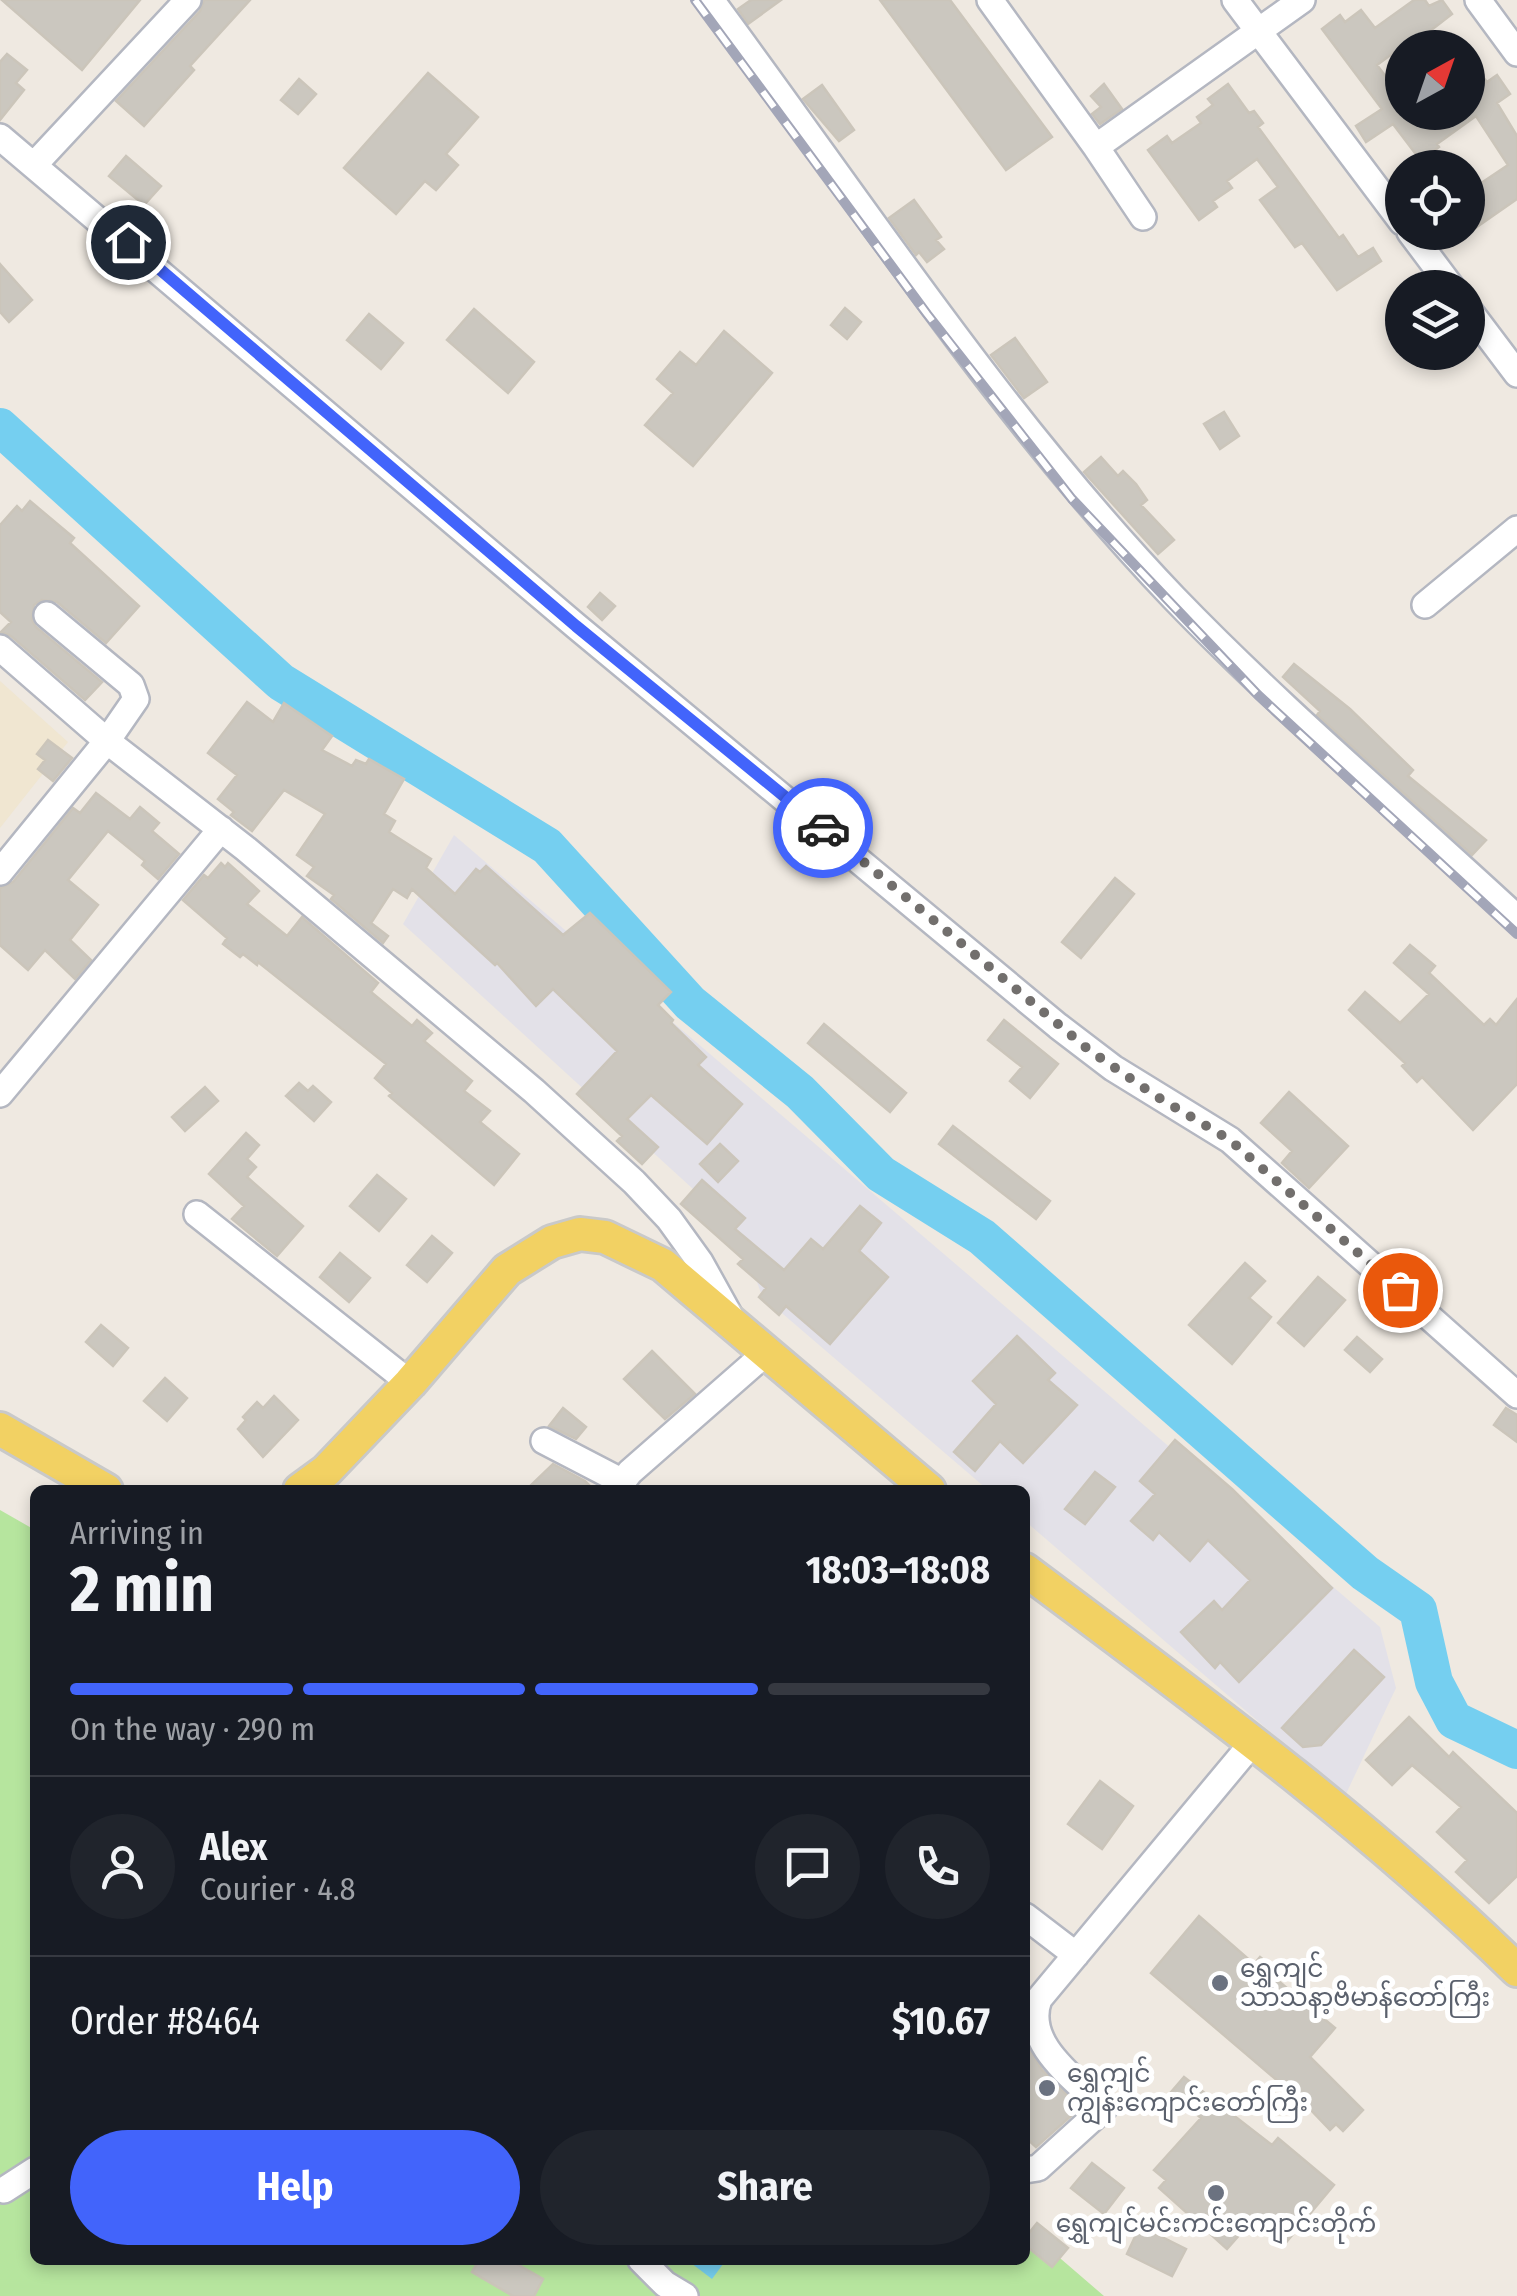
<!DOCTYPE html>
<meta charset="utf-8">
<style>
:root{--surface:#171b24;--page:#20242c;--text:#f1f3f6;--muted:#9ea1a6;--line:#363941;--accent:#4264fb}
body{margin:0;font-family:"Fira Sans Condensed","Noto Sans Myanmar",sans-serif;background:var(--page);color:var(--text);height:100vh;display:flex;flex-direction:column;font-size:38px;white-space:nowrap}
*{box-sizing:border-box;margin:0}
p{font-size:32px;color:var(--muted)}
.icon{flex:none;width:55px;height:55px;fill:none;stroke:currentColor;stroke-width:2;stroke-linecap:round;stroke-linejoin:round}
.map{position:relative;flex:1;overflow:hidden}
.details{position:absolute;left:30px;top:1485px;width:1000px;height:780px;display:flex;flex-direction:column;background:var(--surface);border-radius:15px;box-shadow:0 5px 15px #0003}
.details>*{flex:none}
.needle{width:65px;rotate:40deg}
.buttons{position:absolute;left:1385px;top:30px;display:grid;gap:20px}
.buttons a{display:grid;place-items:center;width:100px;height:100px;border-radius:50%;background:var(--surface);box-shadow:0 5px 15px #0003;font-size:50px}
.pin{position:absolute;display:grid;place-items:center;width:85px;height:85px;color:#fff;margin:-42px;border:5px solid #fff;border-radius:50%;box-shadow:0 2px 10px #0007}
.courier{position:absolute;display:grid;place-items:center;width:100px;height:100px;margin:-50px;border:8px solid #4264fb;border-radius:50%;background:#fff;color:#222;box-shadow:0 2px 12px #0007}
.head em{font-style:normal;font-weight:700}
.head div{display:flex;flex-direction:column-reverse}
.head{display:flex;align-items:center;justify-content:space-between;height:170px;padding:0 40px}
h1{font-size:65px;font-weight:700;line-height:75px}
.bar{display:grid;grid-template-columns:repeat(4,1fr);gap:15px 10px;align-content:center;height:120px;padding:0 40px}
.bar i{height:12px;border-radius:8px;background:var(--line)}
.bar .selected{background:var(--accent)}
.bar p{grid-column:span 4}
.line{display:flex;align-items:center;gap:25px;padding:0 40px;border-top:2px solid var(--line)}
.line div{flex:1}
.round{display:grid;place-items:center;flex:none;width:105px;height:105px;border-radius:52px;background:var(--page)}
.action{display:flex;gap:20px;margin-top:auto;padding:20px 40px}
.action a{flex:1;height:115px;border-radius:60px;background:var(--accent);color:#fff;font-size:40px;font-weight:700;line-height:115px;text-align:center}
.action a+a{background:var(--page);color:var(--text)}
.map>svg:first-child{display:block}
.industrial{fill:#e3e1e8}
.education{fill:#f0e6d1}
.green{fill:#b6e59e}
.water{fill:#75cff0}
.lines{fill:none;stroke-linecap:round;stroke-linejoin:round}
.river{stroke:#75cff0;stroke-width:38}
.building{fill:#cbc7bf;stroke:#cbc5ba;stroke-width:2.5}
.minor-casing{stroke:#b4b7c1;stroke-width:30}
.major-casing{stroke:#c9c9c9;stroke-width:38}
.minor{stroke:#fff;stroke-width:25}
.major{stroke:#f2d163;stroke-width:32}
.rail-casing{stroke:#a3a6b8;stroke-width:10}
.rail{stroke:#fff;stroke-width:6;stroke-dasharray:19;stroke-linecap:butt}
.done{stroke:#726f6d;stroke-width:10;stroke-dasharray:0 18}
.route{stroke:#4264fb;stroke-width:12}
.worship-dot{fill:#6b7280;stroke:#fff;stroke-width:4}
.labels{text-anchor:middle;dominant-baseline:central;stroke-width:10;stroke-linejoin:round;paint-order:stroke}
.worship-label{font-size:25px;fill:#5b616d;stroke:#fff;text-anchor:start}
</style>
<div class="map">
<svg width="1517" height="2296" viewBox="0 0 1517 2296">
<rect width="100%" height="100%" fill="#efe9e1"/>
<path class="industrial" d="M454,835L1380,1627L1396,1688L1345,1796L1025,1521V1490H988L762,1296L739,1231L403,924Z"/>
<path class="education" d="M0,681L68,742L0,828Z"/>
<path class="green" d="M0,1510L35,1530V2260H1025V2228L1104,2296H0Z"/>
<path class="water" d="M687,2260H726L712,2279Z"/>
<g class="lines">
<path class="river" d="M0,427L281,682L547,846L690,1003L800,1092L881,1174L982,1237L1365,1573L1418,1610L1434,1682L1454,1720L1517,1750"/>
</g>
<path class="building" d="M2,0H140L82,70Z
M204,0H250L190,66L194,70L144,126L116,101L200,11Z
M751,0H781L748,24L738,9Z
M880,0H950L1052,137L1006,170Z
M1414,0H1425L1429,6L1442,0L1452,14L1408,48H1400L1377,65L1402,98V112H1468V80L1479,72L1487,82L1497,75L1510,94L1497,103L1517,136V199L1468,233V192L1508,165L1476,116L1437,144L1439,147L1421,161L1393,124L1366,142L1356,126L1382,109L1322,29L1340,15L1345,22L1361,10L1375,28Z
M7,54L27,70L16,83L24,90L0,120V62Z
M428,73L478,117L446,154L458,165L436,190L425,181L396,214L344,168Z
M299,79L316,94L298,114L281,100Z
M1104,84L1122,109L1100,124L1092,114L1101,107L1091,96Z
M1228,84L1249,113L1254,111L1263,123L1258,127L1339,238L1343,235L1358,257L1373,248L1381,261L1337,290L1302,243L1295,247L1260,200L1278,187L1257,159L1227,181L1232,188L1213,201L1217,207L1199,220L1148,150L1167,136L1172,143L1201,123L1197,117L1213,105L1208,99Z
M822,85L854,130L839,141L803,99Z
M126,156L161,186L144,205L109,176Z
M914,200L941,237L936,240L944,249L927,262L919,252L916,255L889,218Z
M0,264L32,300L9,322L0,312Z
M845,308L861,322L847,339L831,325Z
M474,309L534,362L508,393L447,340Z
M369,314L403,343L381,369L347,340Z
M724,331L772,373L693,466L645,425L673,393L657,379L680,352L696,365Z
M1015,338L1047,382L1024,398L991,355Z
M1224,412L1239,436L1220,449L1204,424Z
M1101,457L1118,476L1123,471L1136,484L1147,500L1141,505L1174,540L1158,554L1084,472Z
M30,501L74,538L70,543L139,606L106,643L57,602L42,600L34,605L32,620L36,627L102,682L85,700L11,636L1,632L11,622L0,612V525L17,506L22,511Z
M600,593L615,606L602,620L588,607Z
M1294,664L1350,709L1413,770L1408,776L1486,840L1472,855L1317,715L1320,711L1283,677Z
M247,702L273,722L284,703L332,736L322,750L352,766L356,760L366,764L369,759L404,779L384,814L395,821L389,832L431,859L426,868L455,894L476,869L480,872L486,866L563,935L590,913L671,992L658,1005L673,1020L671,1023L706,1057L698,1065L742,1104L707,1144L651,1095L627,1119L658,1147L642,1164L617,1141L622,1136L577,1094L617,1051L553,989L536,1006L497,963L495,965L412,889L407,898L393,889L371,923L388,936L383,943L331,899L334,895L307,876L314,867L297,855L325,814L284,790L252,831L231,815L234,812L218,799L237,775L208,753Z
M48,740L72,758L53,781L38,769L45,760L37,754Z
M96,793L130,819L140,807L159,823L152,831L179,854L158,879L142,865L145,861L108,831L68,880L98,905L70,940L91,960L75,979L45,950L28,970L0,945V888L13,882L73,808L80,813Z
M221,863L225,867L228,863L259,891L247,904L287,936L302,917L378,983L371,992L412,1026L417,1020L432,1033L424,1041L472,1081L464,1091L490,1111L480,1122L519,1154L494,1185L389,1096L392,1093L375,1078L386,1064L258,962L257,965L243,954L240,957L223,944L227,938L183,900L204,875L208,878Z
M1115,878L1134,894L1081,958L1062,942Z
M1410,945L1435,966L1429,973L1484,1025L1490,1019L1496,1025L1517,999V1084L1473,1130L1422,1077L1417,1082L1402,1066L1405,1063L1349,1010L1365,992L1400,1023L1429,994L1394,963Z
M1004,1020L1058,1064L1030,1098L1010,1081L1022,1067L988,1040Z
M824,1024L906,1093L890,1112L808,1043Z
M299,1083L308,1091L313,1086L331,1102L314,1121L286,1096Z
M205,1087L218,1101L185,1131L172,1117Z
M1289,1092L1348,1146L1309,1188L1282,1163L1292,1151L1261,1123Z
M953,1126L1050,1201L1036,1219L939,1144Z
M246,1133L259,1145L247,1159L256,1167L247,1177L303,1226L277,1256L232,1219L244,1206L209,1174Z
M720,1144L738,1161L718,1182L700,1164Z
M377,1175L406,1199L379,1231L350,1206Z
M702,1180L745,1218L735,1229L784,1270L811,1239L823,1249L860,1206L881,1223L859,1251L888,1277L830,1344L786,1306L779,1315L759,1297L766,1288L738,1264L743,1259L681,1204Z
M432,1236L452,1253L427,1282L407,1265Z
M340,1253L370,1278L349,1302L320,1277Z
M1245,1263L1265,1281L1249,1298L1271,1317L1232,1364L1189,1325Z
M1318,1277L1345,1300L1304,1346L1278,1323Z
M101,1325L128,1348L113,1366L86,1342Z
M1017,1336L1055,1373L1048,1380L1077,1405L1023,1463L1000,1441L975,1471L954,1452L996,1404L973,1381Z
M1357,1337L1382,1359L1370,1372L1345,1350Z
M652,1351L695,1394L665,1419L624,1379Z
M165,1378L187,1398L167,1421L144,1401Z
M274,1396L298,1420L263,1457L238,1429L246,1420L243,1417L257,1402L263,1408Z
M563,1408L586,1427L576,1439L549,1426Z
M1506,1408L1517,1415V1442L1494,1425Z
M1175,1440L1232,1489L1332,1588L1239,1682L1220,1662L1215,1668L1181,1632L1214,1601L1222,1610L1250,1580L1208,1540L1190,1561L1159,1532L1153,1540L1131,1521L1155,1494L1140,1481Z
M553,1464L585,1481L594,1490H526Z
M1095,1472L1115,1487L1085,1524L1065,1509Z
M1354,1650L1384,1677L1321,1745L1303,1747L1282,1728Z
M1409,1717L1449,1757L1453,1752L1517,1813V1876L1489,1903L1456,1872L1467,1860L1437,1832L1461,1807L1412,1765L1392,1785L1366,1760Z
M1100,1781L1133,1806L1102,1849L1068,1824Z
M1199,1916L1254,1964L1260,1957L1275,1969L1270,1974L1335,2028L1310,2057L1363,2110L1343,2131L1336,2124L1330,2130L1306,2105L1151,1973Z
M1025,2042L1042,2070L1080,2108L1036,2147L1025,2137Z
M1184,2077L1272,2145L1278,2138L1334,2185L1283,2246L1250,2223L1227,2249L1159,2188L1166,2180L1154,2170L1201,2118L1171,2092Z
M1092,2163L1124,2188L1104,2214L1071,2188Z
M1037,2223L1068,2248L1052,2267L1025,2245V2238Z
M1140,2226L1186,2249L1172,2276L1127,2254Z
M479,2260H510L543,2279L534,2296H513L472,2272Z"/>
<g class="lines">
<g class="minor-casing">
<path id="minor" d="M711,0C861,202 1000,416 1174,598C1282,710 1403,812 1517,918
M990,0L1096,147L1302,0
M1235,0L1402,222
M1478,0L1517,53
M0,137L576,626L1058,1026L1113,1068L1230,1140L1517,1395
M1096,147L1143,217
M34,165L188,0
M1410,232L1452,288
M1468,309L1517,374
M1425,605L1517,529
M0,648L107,741L246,849L534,1091L634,1182L669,1219L700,1262L730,1316
M0,872L107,741L136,699L131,685L47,615
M0,1094L221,829
M197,1214L410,1383
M544,1441L621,1481
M616,1490L630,1472L767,1352
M1025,1916L1076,1955
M1025,2170L1038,2168L1104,2108C1076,2079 1022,2044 1039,1999L1254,1741
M4,2190L35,2170
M641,2260L665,2284L685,2296"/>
</g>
<g class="major-casing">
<path id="major" d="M0,1429L106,1490
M300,1490L326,1471L410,1383L507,1270L552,1242L580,1234L605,1237L663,1265L929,1490
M1025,1570C1195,1697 1366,1822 1517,1970"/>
</g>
<use href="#minor" class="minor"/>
<use href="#major" class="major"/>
<g class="rail-casing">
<path id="rail" d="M695,0L927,314L1072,499L1258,695L1517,934"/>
</g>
<use href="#rail" class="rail"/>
</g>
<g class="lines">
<path class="done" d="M823,828L1089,1050L1156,1096L1230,1140L1400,1290"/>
<path class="route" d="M128,242L576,626L823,828"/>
</g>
<g class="worship-dot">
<circle cx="1220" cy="1983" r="10"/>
<circle cx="1047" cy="2088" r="10"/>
<circle cx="1216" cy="2193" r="10"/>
</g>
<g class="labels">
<g class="worship-label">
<text x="1240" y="1969">ရွှေကျင်<tspan x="1240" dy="29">သာသနာ့ဗိမာန်တော်ကြီး</tspan></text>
<text x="1067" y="2074">ရွှေကျင်<tspan x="1067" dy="29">ကျွန်းကျောင်းတော်ကြီး</tspan></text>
<text x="1216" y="2224" text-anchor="middle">ရွှေကျင်မင်းကင်းကျောင်းတိုက်</text>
</g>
</g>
</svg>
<div class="buttons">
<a><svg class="needle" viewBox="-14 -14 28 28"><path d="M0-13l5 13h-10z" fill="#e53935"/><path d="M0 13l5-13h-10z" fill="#9ea1a6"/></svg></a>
<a><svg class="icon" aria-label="locate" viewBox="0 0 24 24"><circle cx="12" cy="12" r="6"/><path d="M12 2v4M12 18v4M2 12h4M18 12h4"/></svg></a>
<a><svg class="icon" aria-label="layers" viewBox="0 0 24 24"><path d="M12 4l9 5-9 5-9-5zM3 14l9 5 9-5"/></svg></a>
</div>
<div class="pin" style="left:1400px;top:1290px;background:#ea580c"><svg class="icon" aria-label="bag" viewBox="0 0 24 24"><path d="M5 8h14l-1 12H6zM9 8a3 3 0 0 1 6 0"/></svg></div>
<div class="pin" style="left:128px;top:242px;background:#1f2937"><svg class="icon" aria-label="home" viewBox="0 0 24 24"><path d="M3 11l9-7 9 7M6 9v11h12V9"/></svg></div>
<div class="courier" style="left:823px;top:828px"><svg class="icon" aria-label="car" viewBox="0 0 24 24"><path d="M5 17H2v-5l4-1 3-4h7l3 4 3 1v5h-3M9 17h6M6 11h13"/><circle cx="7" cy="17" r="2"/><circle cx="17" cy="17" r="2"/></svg></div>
<section class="details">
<div class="head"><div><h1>2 min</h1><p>Arriving in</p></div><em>18:03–18:08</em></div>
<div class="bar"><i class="selected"></i><i class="selected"></i><i class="selected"></i><i></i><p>On the way · 290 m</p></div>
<div class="line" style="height:180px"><a class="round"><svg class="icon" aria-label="person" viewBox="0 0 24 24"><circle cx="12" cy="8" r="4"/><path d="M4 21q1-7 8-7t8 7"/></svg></a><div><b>Alex</b><p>Courier · 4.8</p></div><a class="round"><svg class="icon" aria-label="chat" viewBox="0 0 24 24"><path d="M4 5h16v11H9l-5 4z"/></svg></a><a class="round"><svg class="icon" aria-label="phone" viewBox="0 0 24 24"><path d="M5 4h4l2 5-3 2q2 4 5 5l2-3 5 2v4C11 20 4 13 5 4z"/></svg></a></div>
<div class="line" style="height:130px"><div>Order #8464</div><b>$10.67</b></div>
<div class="action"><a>Help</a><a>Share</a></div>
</section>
</div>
